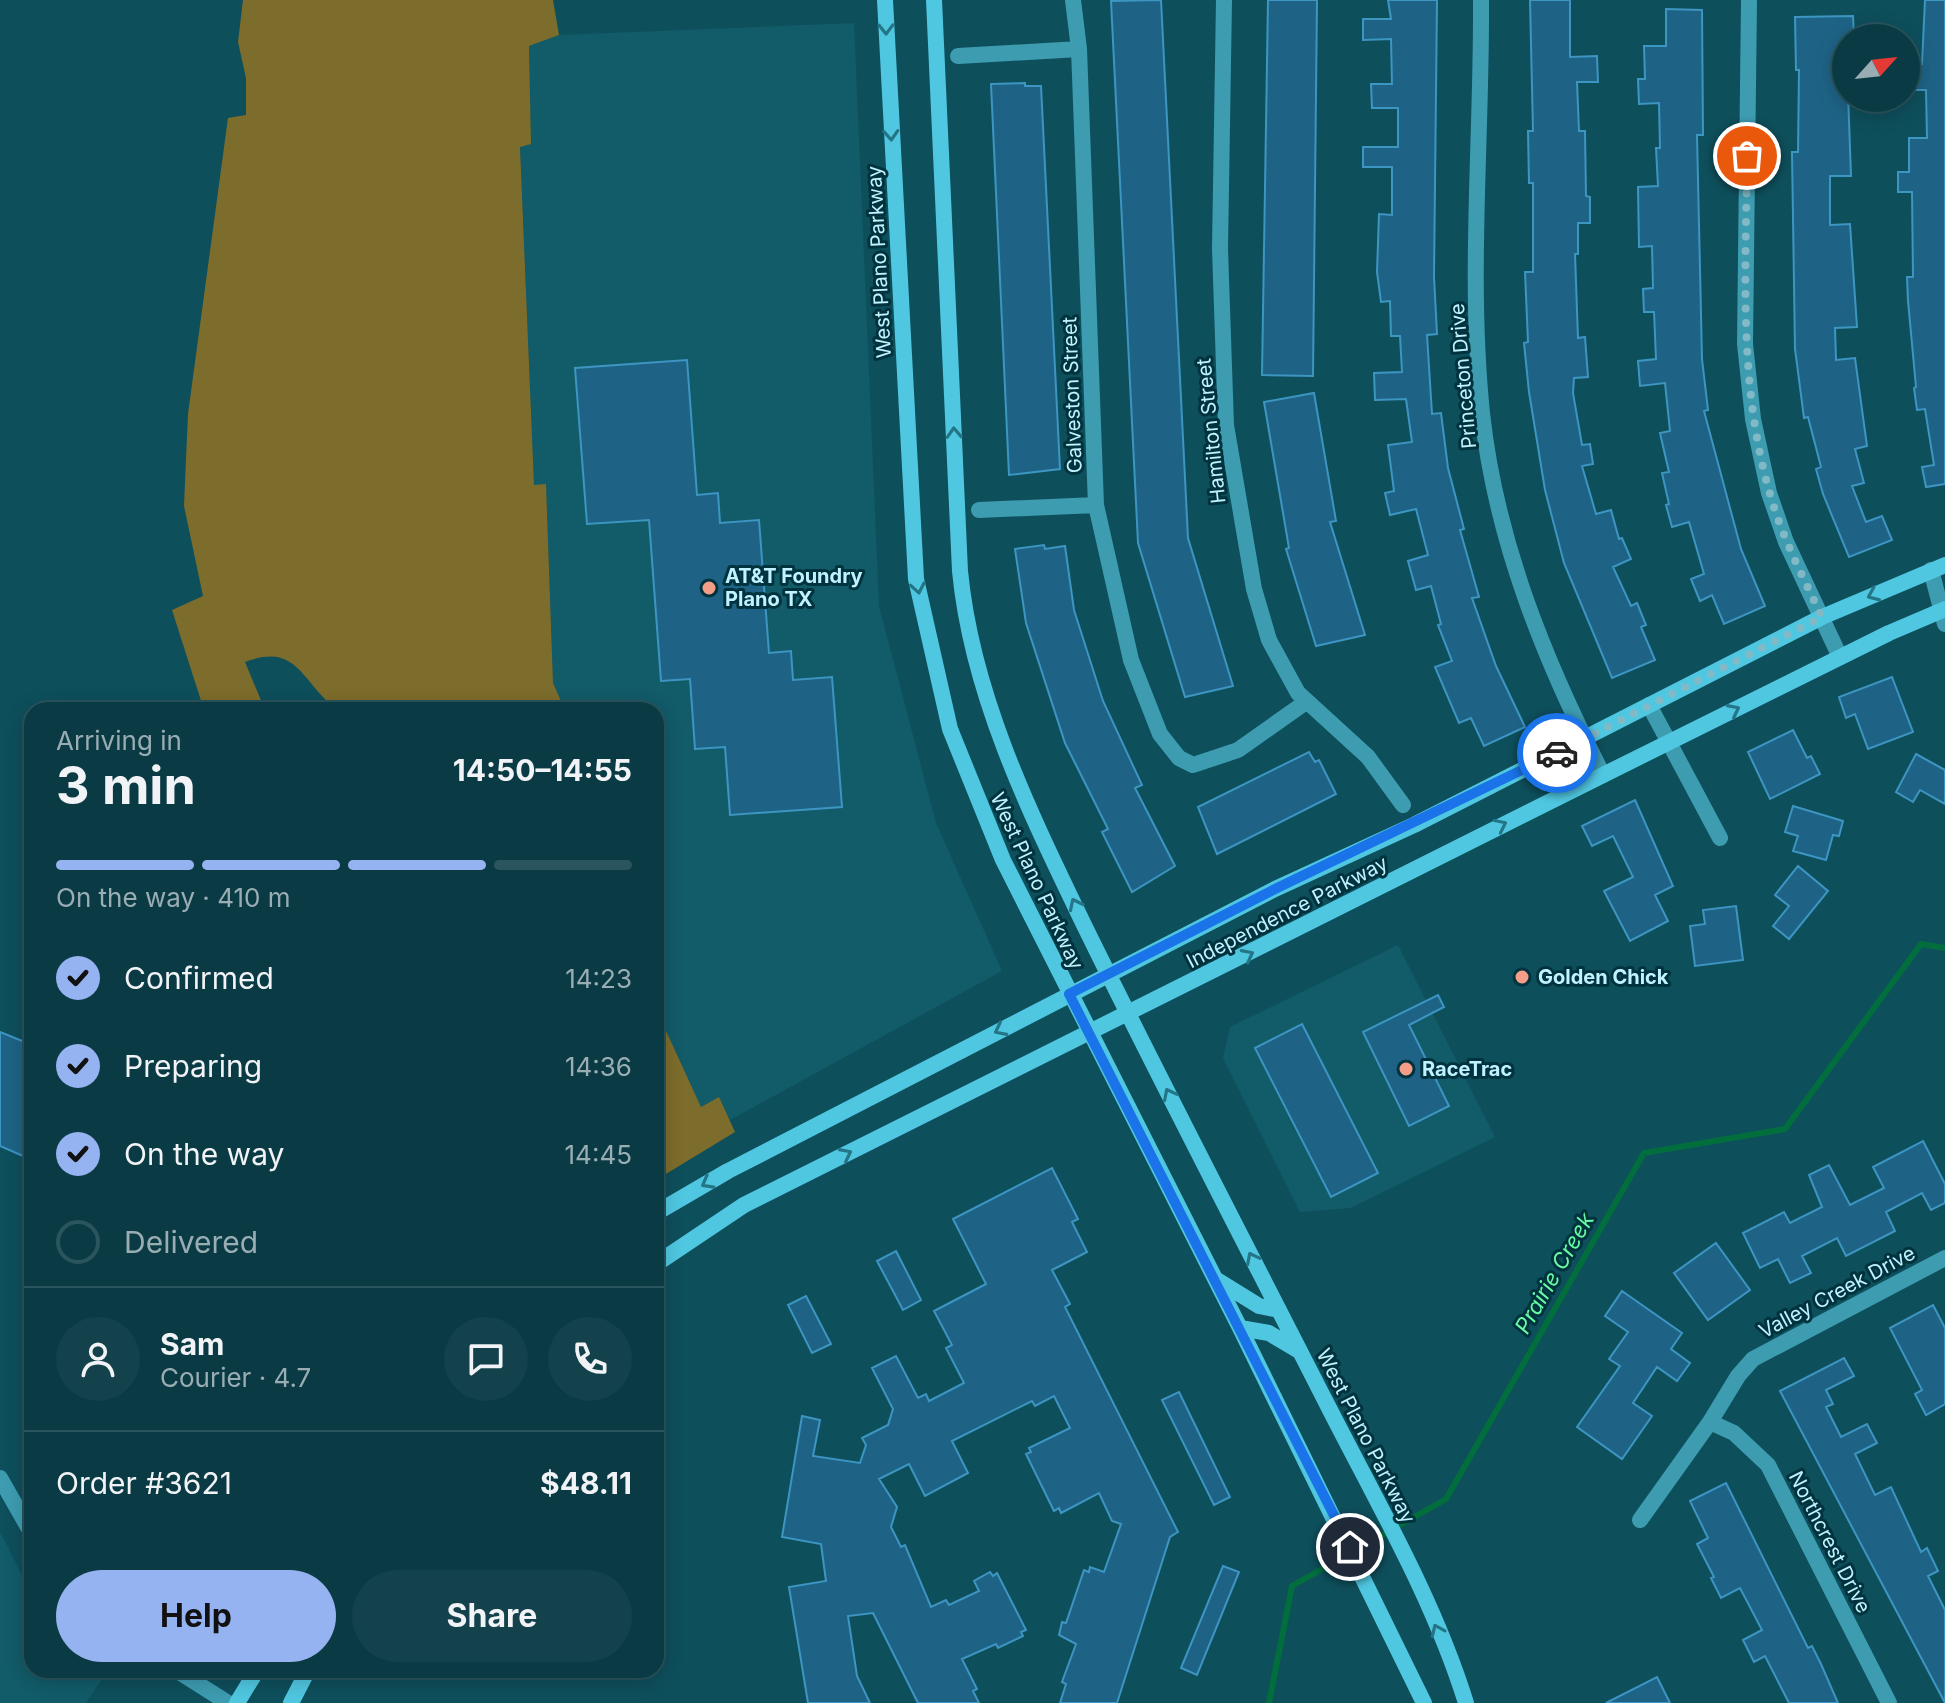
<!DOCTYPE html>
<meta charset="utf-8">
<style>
:root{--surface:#0a3b45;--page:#13424c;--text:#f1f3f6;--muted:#99adb3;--line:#2a555e;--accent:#95b2f1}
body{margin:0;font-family:Inter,sans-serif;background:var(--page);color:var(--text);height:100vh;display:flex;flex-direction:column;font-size:30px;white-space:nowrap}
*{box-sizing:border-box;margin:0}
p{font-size:26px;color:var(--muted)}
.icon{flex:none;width:44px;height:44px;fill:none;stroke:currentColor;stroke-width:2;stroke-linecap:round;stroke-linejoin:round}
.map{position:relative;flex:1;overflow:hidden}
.drawer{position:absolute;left:24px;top:702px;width:640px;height:976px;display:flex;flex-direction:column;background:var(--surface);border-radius:24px;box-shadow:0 4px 20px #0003,0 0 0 2px var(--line)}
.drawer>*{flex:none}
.needle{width:52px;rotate:63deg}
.fabs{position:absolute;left:1832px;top:24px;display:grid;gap:16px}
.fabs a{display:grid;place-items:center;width:88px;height:88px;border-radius:50%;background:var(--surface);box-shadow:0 4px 20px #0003,0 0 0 2px var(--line);font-size:40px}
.pin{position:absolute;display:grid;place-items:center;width:68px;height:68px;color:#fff;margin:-34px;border:4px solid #fff;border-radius:50%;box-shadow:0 2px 8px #0007}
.courier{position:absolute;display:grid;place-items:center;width:80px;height:80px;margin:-40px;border:6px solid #1a73e8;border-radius:50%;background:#fff;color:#222;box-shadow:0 2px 10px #0007}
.headline em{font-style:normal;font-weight:700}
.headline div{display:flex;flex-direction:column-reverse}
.headline{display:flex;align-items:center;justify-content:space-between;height:136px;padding:0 32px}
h1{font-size:52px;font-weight:700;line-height:60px}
.bar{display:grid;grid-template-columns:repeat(4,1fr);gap:12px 8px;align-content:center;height:96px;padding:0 32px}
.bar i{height:10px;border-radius:6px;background:var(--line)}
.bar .active{background:var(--accent)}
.bar p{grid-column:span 4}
.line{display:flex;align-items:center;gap:20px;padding:0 32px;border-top:2px solid var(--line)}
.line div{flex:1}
.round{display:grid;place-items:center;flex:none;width:84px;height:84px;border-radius:42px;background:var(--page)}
ol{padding:0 32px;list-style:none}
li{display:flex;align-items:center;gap:24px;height:88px}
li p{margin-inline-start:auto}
li .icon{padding:8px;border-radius:50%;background:var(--accent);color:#111;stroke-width:4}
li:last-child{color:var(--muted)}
li i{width:44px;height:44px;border:4px solid var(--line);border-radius:50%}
.button{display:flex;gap:16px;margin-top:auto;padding:16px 32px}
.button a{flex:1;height:92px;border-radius:48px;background:var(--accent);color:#111;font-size:32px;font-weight:700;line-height:92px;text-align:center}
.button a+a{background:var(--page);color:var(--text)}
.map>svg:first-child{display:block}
.built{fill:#125b69}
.forest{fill:#7d6d2c}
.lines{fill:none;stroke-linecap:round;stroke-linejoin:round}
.stream{stroke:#026d3d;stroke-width:6}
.building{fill:#1e6386;stroke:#3d95c2;stroke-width:2}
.minor{stroke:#3e9cb1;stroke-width:16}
.secondary{stroke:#50c7e1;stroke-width:16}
.oneway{stroke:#247687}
.done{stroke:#82b9c6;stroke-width:8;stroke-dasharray:0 14.4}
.route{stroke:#1a73e8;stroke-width:10}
.poi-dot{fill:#f49e88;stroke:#00333d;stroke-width:3}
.labels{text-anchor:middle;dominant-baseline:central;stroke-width:6;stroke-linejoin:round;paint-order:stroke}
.street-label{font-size:20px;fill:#c0f2ff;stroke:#00333d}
.poi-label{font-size:20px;font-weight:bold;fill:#c0f2ff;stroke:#00333d;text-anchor:start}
.water-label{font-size:22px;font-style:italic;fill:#67fba6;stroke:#00333d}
</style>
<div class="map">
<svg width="1945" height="1703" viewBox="0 0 1945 1703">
<rect width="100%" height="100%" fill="#0e4f5c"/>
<path class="built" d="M854,23L879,606L936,823L1002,971L730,1120L719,1098L701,1107L656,1009V710H565L553,683L546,484L534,486L520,146L531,143L529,46L559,35Z
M1398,945L1495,1137L1351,1208L1300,1212L1223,1058L1230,1027Z
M0,1532L22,1575L32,1583V1670H108L86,1703H0Z"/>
<path class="forest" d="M243,0H553L559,35L529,46L531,144L520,147L534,485L546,484L553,683L565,710H337C301,682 298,642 245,662L265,710H204L172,610L203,596L184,506L188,414L228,118L246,115V78L238,42Z
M656,1009L701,1107L719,1097L735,1132L656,1180Z"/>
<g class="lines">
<path class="stream" d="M1269,1703L1292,1586L1446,1499L1644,1153L1785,1129L1921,944L1945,948"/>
</g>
<path class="building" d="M1161,0L1188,538L1233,686L1185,697L1138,543L1111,1Z
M1268,0H1317L1313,376L1262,375Z
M1388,0H1437L1434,277L1437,334L1427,335L1432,414L1441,413L1448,468L1464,529L1460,530L1479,597L1472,598L1496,666L1525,727L1484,746L1471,718L1459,723L1435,667L1452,661L1438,625L1441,624L1431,586L1416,590L1408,561L1428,555L1416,509L1390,515L1385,493L1394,491L1388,445L1412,442L1406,399L1375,400L1374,373L1402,372L1400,336H1391L1390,301L1381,302L1377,272L1379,214L1392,215V167H1363V147H1398V108H1372L1371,84H1392L1391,39L1363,40V19H1391Z
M1530,0H1570V57L1597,56L1598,82H1577L1579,131H1585L1586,196L1590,197V223H1578V254H1575L1578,338L1585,337L1588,377L1574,378L1573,393L1582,445L1590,444L1593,464L1582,466L1596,514L1611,510L1619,539L1622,538L1631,559L1613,567L1631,606L1637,603L1646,625L1641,627L1655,660L1612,678L1564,563L1545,490L1529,392L1524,343L1528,342L1525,272H1533V183H1529L1528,131H1533Z
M1925,0H1945V484L1926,487L1922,467L1934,465L1925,409L1917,410L1914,388L1916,387L1908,301L1907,277H1913L1912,192H1898V172H1909V138H1927L1926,90H1908V64H1922Z
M1666,9L1702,10L1703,135H1697L1702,359L1708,410L1704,411L1741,549L1765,606L1724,624L1712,595L1700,601L1691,579L1704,574L1689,522L1672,527L1666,505L1669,504L1662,473L1669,472L1660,433L1670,431L1665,383L1640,386L1638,361L1656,359L1654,312H1644L1643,289L1653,288L1652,246L1639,247L1638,187L1658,186L1656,148H1660L1659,103L1639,104L1638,79H1645L1644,46H1666Z
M1853,16L1854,38H1846L1851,176H1830V225L1850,224L1857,327L1835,328L1836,360L1855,358L1867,446L1855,449L1864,483L1852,486L1866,522L1882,516L1892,540L1849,557L1823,494L1816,469L1821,467L1808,417L1804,418L1795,349L1792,152H1798L1799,70H1796L1795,17Z
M1025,83V86H1041L1060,469L1009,475L991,84Z
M687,360L697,495L718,493L720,523L759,520L769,653L791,651L793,680L832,677L842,807L730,815L725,747L695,749L690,679L661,681L649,520L587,524L575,368Z
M1314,393L1336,521L1330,522L1365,635L1316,646L1286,549L1289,548L1264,402Z
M1044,545L1045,549L1065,546L1074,610L1103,701L1142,785L1135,788L1175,866L1132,892L1102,832L1108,829L1065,743L1026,623L1015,549Z
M1892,677L1913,732L1868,749L1855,714L1846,718L1839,697Z
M1793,730L1807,758L1811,756L1820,774L1770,799L1748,752Z
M1309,752L1315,762L1319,760L1336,794L1217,854L1198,807Z
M1916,754L1945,770V804L1920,790L1913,802L1896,792Z
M1635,800L1673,886L1655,895L1668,921L1630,941L1604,891L1633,877L1613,836L1592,846L1582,826Z
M1793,806L1843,821L1839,836L1833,835L1826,860L1793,851L1798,836L1785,832Z
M1798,866L1828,891L1789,939L1773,926L1789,906L1775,895Z
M1736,906L1743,960L1695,966L1690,926L1705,924L1703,910Z
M1438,995L1444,1007L1409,1025L1449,1106L1409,1126L1363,1032Z
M1302,1024L1378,1173L1331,1197L1255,1048Z
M0,1032L32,1045V1160L0,1146Z
M1923,1141L1945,1184V1203L1931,1210L1922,1193L1886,1212L1895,1231L1846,1256L1837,1238L1802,1256L1811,1273L1790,1283L1778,1259L1760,1268L1743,1233L1784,1212L1790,1223L1822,1207L1809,1175L1829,1165L1850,1205L1884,1188L1873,1167Z
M1052,1168L1078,1219L1072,1222L1087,1252L1052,1270L1070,1304L1065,1307L1178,1532L1170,1537L1117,1703H1060L1066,1684L1062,1682L1076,1644L1059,1635L1062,1622L1066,1623L1084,1570L1089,1572L1090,1567L1104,1572L1121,1524L1112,1521L1099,1493L1061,1513L1059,1508L1054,1511L1026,1454L1031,1452L1029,1448L1070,1428L1054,1396L1035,1406L1032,1401L952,1441L968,1473L925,1496L909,1464L879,1479L897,1507L891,1527L901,1547L905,1545L931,1607L946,1600L949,1605L979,1591L974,1581L990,1572L993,1576L997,1573L1026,1630L1021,1632L1023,1636L998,1648L996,1644L962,1659L977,1689L973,1691L979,1703H918L873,1613L848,1616L857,1676L870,1703H808L789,1587L826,1581L821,1544L782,1537L802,1416L820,1420L813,1456L860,1463L866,1445L862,1438L888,1425L893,1409L872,1368L896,1356L918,1398L926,1394L929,1401L964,1383L946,1348L952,1345L934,1311L986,1284L953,1219Z
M1716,1243L1750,1290L1708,1320L1674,1273Z
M896,1251L921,1300L903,1310L877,1261Z
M1622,1291L1682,1333L1671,1349L1690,1363L1677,1381L1657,1367L1633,1403L1652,1416L1622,1459L1577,1427L1620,1366L1609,1359L1628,1332L1605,1316Z
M806,1296L831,1344L812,1353L788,1305Z
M1933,1305L1945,1328V1404L1926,1415L1915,1394L1922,1390L1890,1328Z
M1844,1358L1854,1376L1826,1390L1833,1404L1826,1407L1841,1437L1867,1424L1877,1443L1855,1454L1875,1495L1891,1487L1921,1552L1927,1548L1938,1571L1928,1576L1945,1610V1703L1780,1391Z
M1179,1392L1230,1497L1214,1505L1162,1400Z
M1726,1483L1808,1648L1812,1646L1821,1664L1838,1703H1789L1765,1656L1754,1662L1743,1640L1762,1630L1740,1588L1721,1598L1711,1578L1714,1577L1697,1544L1708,1538L1690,1501Z
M1223,1566L1239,1572L1197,1675L1181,1668Z
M1657,1677L1670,1703H1606Z"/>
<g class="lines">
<path class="minor" d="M1073,0L1079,49L1096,505L1131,660L1160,734L1179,758L1193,765L1238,750L1306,702
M1224,0L1220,249L1226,425L1254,589L1269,640L1298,693L1368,757L1403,805
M1481,0C1482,137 1468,276 1482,413C1496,542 1545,661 1603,775
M1749,0L1745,344L1753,419L1769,493L1786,542L1840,657
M958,56L1079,49
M979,510L1096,505
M1931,570L1945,624
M1649,705L1720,838
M1710,1422L1734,1433L1768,1465L1889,1703
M0,1478L32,1534
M1640,1520L1710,1422L1738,1376L1753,1359L1945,1258
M176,1670L228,1703"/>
<path class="secondary" d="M885,0L916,579L950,729L1003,860L1240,1328L1424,1703
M934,0L960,571C972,697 1032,817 1086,929C1165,1090 1248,1249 1329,1408C1378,1504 1434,1600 1466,1703
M656,1213L728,1171L1275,889L1414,825L1822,617L1945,565
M656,1264L744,1205L1603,775L1889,633L1945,609
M1217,1280L1259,1306L1279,1310
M1240,1328L1269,1333L1299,1351
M237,1703L257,1670
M291,1703L308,1670"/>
</g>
<defs><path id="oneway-chevron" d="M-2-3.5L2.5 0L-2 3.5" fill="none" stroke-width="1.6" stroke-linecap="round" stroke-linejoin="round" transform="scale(2)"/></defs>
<g class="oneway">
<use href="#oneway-chevron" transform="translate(886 29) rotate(89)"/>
<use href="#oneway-chevron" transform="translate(891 135) rotate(87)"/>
<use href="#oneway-chevron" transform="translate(954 433) rotate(-93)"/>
<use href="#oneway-chevron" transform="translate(918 588) rotate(80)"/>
<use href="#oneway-chevron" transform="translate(1873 595) rotate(157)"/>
<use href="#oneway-chevron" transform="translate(1734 710) rotate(-27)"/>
<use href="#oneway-chevron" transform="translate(1501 825) rotate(-26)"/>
<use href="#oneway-chevron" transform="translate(1075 904) rotate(-116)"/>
<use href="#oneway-chevron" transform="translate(1248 955) rotate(-27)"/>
<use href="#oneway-chevron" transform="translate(1000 1030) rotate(153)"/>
<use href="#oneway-chevron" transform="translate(1169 1094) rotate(-117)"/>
<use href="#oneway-chevron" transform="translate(846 1154) rotate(-27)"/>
<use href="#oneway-chevron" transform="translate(707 1183) rotate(151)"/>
<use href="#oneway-chevron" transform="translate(1252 1258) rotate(-117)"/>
<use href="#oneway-chevron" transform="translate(1437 1630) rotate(-114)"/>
</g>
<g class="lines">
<path class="done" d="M1557,753L1822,617C1803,577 1782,537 1770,494C1738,384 1746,269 1747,156"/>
<path class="route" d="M1350,1547L1069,994L1275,889L1557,753"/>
</g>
<g class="poi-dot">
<circle cx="709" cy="588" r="8"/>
<circle cx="1522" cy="977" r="8"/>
<circle cx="1406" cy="1069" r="8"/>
</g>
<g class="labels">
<g class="street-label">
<text transform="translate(879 262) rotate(-93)">West Plano Parkway</text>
<text transform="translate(1463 376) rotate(-95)">Princeton Drive</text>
<text transform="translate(1072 395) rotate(-92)">Galveston Street</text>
<text transform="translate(1211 431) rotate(-96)">Hamilton Street</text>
<text transform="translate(1037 881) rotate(65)">West Plano Parkway</text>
<text transform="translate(1287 912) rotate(-27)">Independence Parkway</text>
<text transform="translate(1837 1292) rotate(-28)">Valley Creek Drive</text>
<text transform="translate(1366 1436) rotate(63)">West Plano Parkway</text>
<text transform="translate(1830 1542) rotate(63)">Northcrest Drive</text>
</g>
<g class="poi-label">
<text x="725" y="576">AT&amp;T Foundry<tspan x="725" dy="23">Plano TX</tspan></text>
<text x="1538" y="977">Golden Chick</text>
<text x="1422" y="1069">RaceTrac</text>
</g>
<g class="water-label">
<text transform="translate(1554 1273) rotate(-60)">Prairie Creek</text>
</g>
</g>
</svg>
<div class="fabs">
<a><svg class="needle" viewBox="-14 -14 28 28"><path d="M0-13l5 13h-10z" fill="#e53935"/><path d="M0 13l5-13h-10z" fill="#99adb3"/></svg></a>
</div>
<div class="pin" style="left:1747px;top:156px;background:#ea580c"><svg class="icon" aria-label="bag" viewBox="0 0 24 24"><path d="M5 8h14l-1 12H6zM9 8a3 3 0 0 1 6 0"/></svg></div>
<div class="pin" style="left:1350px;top:1547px;background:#1f2937"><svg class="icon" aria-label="home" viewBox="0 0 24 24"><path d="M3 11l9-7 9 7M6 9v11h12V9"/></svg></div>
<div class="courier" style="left:1557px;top:753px"><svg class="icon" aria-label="car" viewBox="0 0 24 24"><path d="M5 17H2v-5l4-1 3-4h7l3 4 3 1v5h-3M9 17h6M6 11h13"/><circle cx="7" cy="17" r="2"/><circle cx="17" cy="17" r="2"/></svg></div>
<section class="drawer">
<div class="headline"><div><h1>3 min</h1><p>Arriving in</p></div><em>14:50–14:55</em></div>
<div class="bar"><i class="active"></i><i class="active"></i><i class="active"></i><i></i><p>On the way · 410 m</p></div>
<ol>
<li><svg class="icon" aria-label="check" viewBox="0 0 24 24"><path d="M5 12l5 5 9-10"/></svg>Confirmed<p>14:23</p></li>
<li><svg class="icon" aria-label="check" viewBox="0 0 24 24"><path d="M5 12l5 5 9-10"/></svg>Preparing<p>14:36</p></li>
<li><svg class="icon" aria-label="check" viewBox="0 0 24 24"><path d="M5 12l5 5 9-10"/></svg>On the way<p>14:45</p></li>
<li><i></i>Delivered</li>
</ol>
<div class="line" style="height:144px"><a class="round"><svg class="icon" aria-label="person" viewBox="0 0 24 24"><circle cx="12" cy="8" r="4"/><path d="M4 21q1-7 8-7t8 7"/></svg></a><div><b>Sam</b><p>Courier · 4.7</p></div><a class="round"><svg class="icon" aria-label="chat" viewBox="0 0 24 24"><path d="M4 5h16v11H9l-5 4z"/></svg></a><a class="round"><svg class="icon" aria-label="phone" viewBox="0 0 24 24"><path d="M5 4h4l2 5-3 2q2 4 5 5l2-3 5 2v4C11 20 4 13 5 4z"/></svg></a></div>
<div class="line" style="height:104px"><div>Order #3621</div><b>$48.11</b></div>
<div class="button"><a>Help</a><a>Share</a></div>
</section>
</div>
